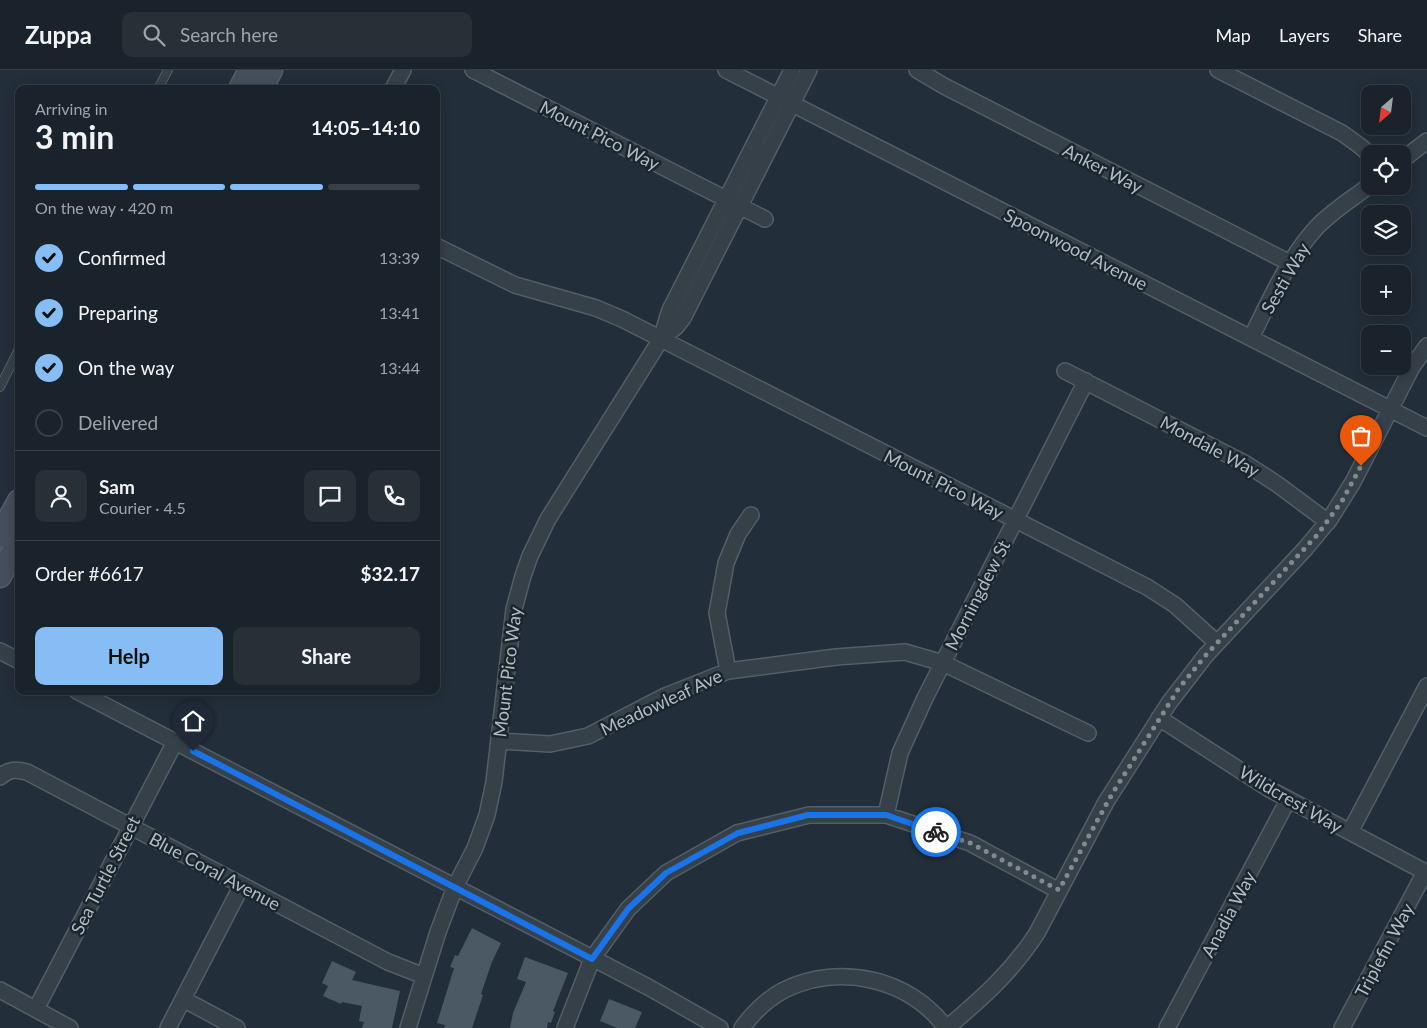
<!DOCTYPE html>
<meta charset="utf-8">
<style>
:root{--surface:#1a222b;--page:#272f37;--text:#f1f3f6;--muted:#9fa4a9;--line:#383f47;--accent:#86bdf4}
body{margin:0;font-family:Lato,sans-serif;background:var(--page);color:var(--text);height:100vh;display:flex;flex-direction:column;font-size:19px;white-space:nowrap}
*{box-sizing:border-box;margin:0}
p{font-size:16px;color:var(--muted)}
.icon{flex:none;width:28px;height:28px;fill:none;stroke:currentColor;stroke-width:2;stroke-linecap:round;stroke-linejoin:round}
.map{position:relative;flex:1;overflow:hidden}
.details{position:absolute;left:15px;top:15px;width:425px;height:610px;display:flex;flex-direction:column;background:var(--surface);border-radius:10px;box-shadow:0 2px 12px #0003,0 0 0 1px var(--line)}
.details>*{flex:none}
.needle{width:32px;rotate:208deg}
.buttons{position:absolute;left:1361px;top:15px;display:grid;gap:10px}
.buttons a{display:grid;place-items:center;width:50px;height:50px;border-radius:10px;background:var(--surface);box-shadow:0 2px 12px #0003,0 0 0 1px var(--line);font-size:25px}
.pin{position:absolute;display:grid;place-items:center;width:42px;height:42px;color:#fff;margin:-51px -21px;border-radius:50% 50% 50% 0;rotate:-45deg;box-shadow:0 0 5px #0007}
.pin .icon{rotate:45deg}
.courier{position:absolute;display:grid;place-items:center;width:50px;height:50px;margin:-25px;border:4px solid #1a73e8;border-radius:50%;background:#fff;color:#222;box-shadow:0 1px 6px #0007}
.summary em{font-style:normal;font-weight:700}
.summary div{display:flex;flex-direction:column-reverse}
.summary{display:flex;align-items:center;justify-content:space-between;height:85px;padding:0 20px}
h1{font-size:32px;font-weight:700;line-height:38px}
.bar{display:grid;grid-template-columns:repeat(4,1fr);gap:8px 5px;align-content:center;height:60px;padding:0 20px}
.bar i{height:6px;border-radius:4px;background:var(--line)}
.bar .active{background:var(--accent)}
.bar p{grid-column:span 4}
.line{display:flex;align-items:center;gap:12px;padding:0 20px;border-top:1px solid var(--line)}
.line div{flex:1}
.round{display:grid;place-items:center;flex:none;width:52px;height:52px;border-radius:10px;background:var(--page)}
ol{padding:0 20px;list-style:none}
li{display:flex;align-items:center;gap:15px;height:55px}
li p{margin-inline-start:auto}
li .icon{padding:5px;border-radius:50%;background:var(--accent);color:#111;stroke-width:4}
li:last-child{color:var(--muted)}
li i{width:28px;height:28px;border:2px solid var(--line);border-radius:50%}
.cta{display:flex;gap:10px;margin-top:auto;padding:10px 20px}
.cta a{flex:1;height:58px;border-radius:10px;background:var(--accent);color:#111;font-size:20px;font-weight:700;line-height:58px;text-align:center}
.cta a+a{background:var(--page);color:var(--text)}
header{display:flex;align-items:center;gap:30px;box-sizing:border-box;height:70px;padding:0 25px;background:var(--surface);border-bottom:1px solid var(--line)}
header strong{font-size:24px}
nav{display:flex;gap:28px;margin-inline-start:auto;font-size:18px}
.search{width:350px;height:45px;background:var(--page);display:flex;align-items:center;gap:12px;box-sizing:border-box;padding:0 18px;border-radius:10px;color:var(--muted);font-size:19px}
.map>svg:first-child{display:block}
.building{fill:#4a5964}
.lines{fill:none;stroke-linecap:round;stroke-linejoin:round}
.service-casing{stroke:#535e67;stroke-width:10}
.minor-casing{stroke:#535e67;stroke-width:18}
.secondary-casing{stroke:#535e67;stroke-width:25}
.service{stroke:#354049;stroke-width:8}
.minor{stroke:#354049;stroke-width:15}
.secondary{stroke:#444f5c;stroke-width:22}
.done{stroke:#7e8a94;stroke-width:5;stroke-dasharray:0 9}
.route{stroke:#1a73e8;stroke-width:6}
.labels{text-anchor:middle;dominant-baseline:central;stroke-width:5;stroke-linejoin:round;paint-order:stroke}
.street-label{font-size:18px;fill:#b0bbc5;stroke:#1b252e}
</style>
<header>
<strong>Zuppa</strong>
<div class="search"><svg class="icon" aria-label="search" viewBox="0 0 24 24"><circle cx="10" cy="10" r="6"/><path d="M15 15l6 6"/></svg>Search here</div>
<nav><a>Map</a><a>Layers</a><a>Share</a></nav>
</header>
<div class="map">
<svg width="1427" height="958" viewBox="0 0 1427 958">
<rect width="100%" height="100%" fill="#222e39"/>
<path class="building" d="M472,858L501,873L492,892L481,924L483,925L472,958H444L445,955L437,953L454,898L450,897L455,885L458,886Z
M525,887L568,903L553,941L555,942L551,953L548,952L547,958H510L513,943L526,912L517,909Z
M332,891L356,902L352,910L400,921L392,958H362L364,952L359,951L362,936L342,932L341,934L323,926L328,916L322,913Z
M609,929L642,942L635,958H617L600,951Z"/>
<g class="lines">
<g class="service-casing">
<path id="service" d="M158,19L168,0
M0,317L19,279"/>
</g>
<g class="minor-casing">
<path id="minor" d="M473,0L765,149
M726,0L1427,358
M917,0L944,16L1290,193
M1218,0L1342,63L1360,76L1370,85
M393,19L403,0
M1402,90L1427,71
M436,176L515,215L596,238L622,249L1147,517L1175,535L1217,573
M1251,268C1270,230 1287,190 1316,158C1332,141 1352,129 1370,115
M661,269L676,257L683,248L809,0
M1065,301L1246,394L1277,414L1328,452
M0,581L19,591
M728,601L717,543L726,493L738,464L751,445
M77,621L650,918L720,958
M1159,648L1269,719L1427,803
M499,671L550,674L588,666L665,626L728,601L836,587L905,582L943,593L1088,663
M0,707C9,699 16,699 27,702L388,892L424,906
M886,745L900,683L925,628L1086,311
M1350,762L1427,616
M0,920L70,958
M183,929L237,958
M36,939L175,672
M168,958L242,815
M408,958L438,862L455,817L475,778L487,745L494,712L514,539L523,506L530,486L548,449L661,269L670,240L792,0
M565,958L592,889L628,839L666,803L737,763L809,745H886L970,773L1059,821
M742,958C753,943 767,929 784,920C840,893 909,908 946,958
M947,958C982,928 1012,902 1037,863L1106,732L1169,633L1206,585L1305,479L1330,449L1353,412L1412,297L1427,276
M1167,958L1288,730
M1342,958L1425,802"/>
</g>
<g class="secondary-casing">
<path id="secondary" d="M240,19L250,0
M261,19L271,0
M0,466L19,431
M0,506L19,471"/>
</g>
<use href="#service" class="service"/>
<use href="#minor" class="minor"/>
<use href="#secondary" class="secondary"/>
</g>
<g class="lines">
<path class="done" d="M936,762L970,773L1059,820L1112,724L1179,618L1206,585L1318,464L1342,431L1361,396"/>
<path class="route" d="M193,681L592,889L628,839L666,803L738,763L808,745H886L936,762"/>
</g>
<g class="labels">
<g class="street-label">
<text transform="translate(600 65) rotate(27)">Mount Pico Way</text>
<text transform="translate(1103 98) rotate(27)">Anker Way</text>
<text transform="translate(1076 179) rotate(27)">Spoonwood Avenue</text>
<text transform="translate(1285 208) rotate(-60)">Sesti Way</text>
<text transform="translate(1210 376) rotate(28)">Mondale Way</text>
<text transform="translate(944 414) rotate(27)">Mount Pico Way</text>
<text transform="translate(977 525) rotate(-63)">Morningdew St</text>
<text transform="translate(507 602) rotate(-83)">Mount Pico Way</text>
<text transform="translate(661 632) rotate(-25)">Meadowleaf Ave</text>
<text transform="translate(1291 729) rotate(30)">Wildcrest Way</text>
<text transform="translate(215 801) rotate(28)">Blue Coral Avenue</text>
<text transform="translate(105 805) rotate(-63)">Sea Turtle Street</text>
<text transform="translate(1228 844) rotate(-62)">Anadia Way</text>
<text transform="translate(1384 880) rotate(-62)">Triplefin Way</text>
</g>
</g>
</svg>
<div class="buttons">
<a><svg class="needle" viewBox="-14 -14 28 28"><path d="M0-13l5 13h-10z" fill="#e53935"/><path d="M0 13l5-13h-10z" fill="#9fa4a9"/></svg></a>
<a><svg class="icon" aria-label="locate" viewBox="0 0 24 24"><circle cx="12" cy="12" r="6"/><path d="M12 2v4M12 18v4M2 12h4M18 12h4"/></svg></a>
<a><svg class="icon" aria-label="layers" viewBox="0 0 24 24"><path d="M12 4l9 5-9 5-9-5zM3 14l9 5 9-5"/></svg></a>
<a>+</a>
<a>−</a>
</div>
<div class="pin" style="left:1361px;top:396px;background:#ea580c"><svg class="icon" aria-label="bag" viewBox="0 0 24 24"><path d="M5 8h14l-1 12H6zM9 8a3 3 0 0 1 6 0"/></svg></div>
<div class="pin" style="left:193px;top:681px;background:#1f2937"><svg class="icon" aria-label="home" viewBox="0 0 24 24"><path d="M3 11l9-7 9 7M6 9v11h12V9"/></svg></div>
<div class="courier" style="left:936px;top:762px"><svg class="icon" aria-label="bike" viewBox="0 0 24 24"><circle cx="6" cy="16" r="4"/><circle cx="18" cy="16" r="4"/><path d="M6 16l4-8h5l3 8M10 8l3 8H6M13 5h3"/></svg></div>
<section class="details">
<div class="summary"><div><h1>3 min</h1><p>Arriving in</p></div><em>14:05–14:10</em></div>
<div class="bar"><i class="active"></i><i class="active"></i><i class="active"></i><i></i><p>On the way · 420 m</p></div>
<ol>
<li><svg class="icon" aria-label="check" viewBox="0 0 24 24"><path d="M5 12l5 5 9-10"/></svg>Confirmed<p>13:39</p></li>
<li><svg class="icon" aria-label="check" viewBox="0 0 24 24"><path d="M5 12l5 5 9-10"/></svg>Preparing<p>13:41</p></li>
<li><svg class="icon" aria-label="check" viewBox="0 0 24 24"><path d="M5 12l5 5 9-10"/></svg>On the way<p>13:44</p></li>
<li><i></i>Delivered</li>
</ol>
<div class="line" style="height:90px"><a class="round"><svg class="icon" aria-label="person" viewBox="0 0 24 24"><circle cx="12" cy="8" r="4"/><path d="M4 21q1-7 8-7t8 7"/></svg></a><div><b>Sam</b><p>Courier · 4.5</p></div><a class="round"><svg class="icon" aria-label="chat" viewBox="0 0 24 24"><path d="M4 5h16v11H9l-5 4z"/></svg></a><a class="round"><svg class="icon" aria-label="phone" viewBox="0 0 24 24"><path d="M5 4h4l2 5-3 2q2 4 5 5l2-3 5 2v4C11 20 4 13 5 4z"/></svg></a></div>
<div class="line" style="height:65px"><div>Order #6617</div><b>$32.17</b></div>
<div class="cta"><a>Help</a><a>Share</a></div>
</section>
</div>
